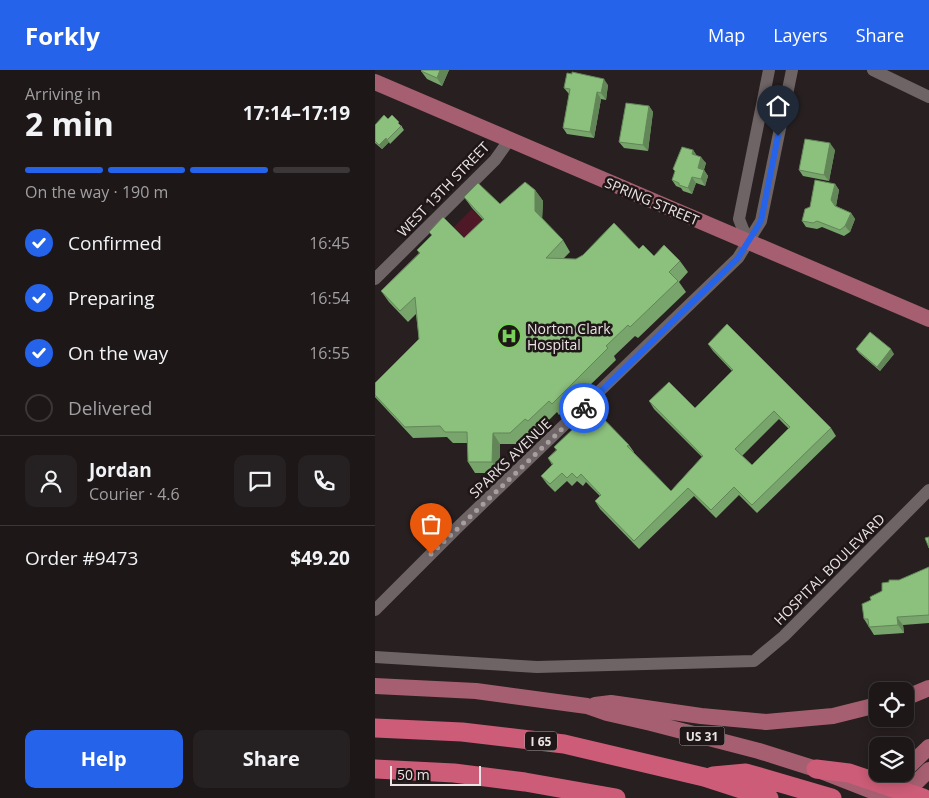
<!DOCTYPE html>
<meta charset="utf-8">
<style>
:root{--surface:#1d1718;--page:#252021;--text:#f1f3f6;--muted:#a09fa2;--line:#3b3637;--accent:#2563eb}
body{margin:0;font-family:"Open Sans",sans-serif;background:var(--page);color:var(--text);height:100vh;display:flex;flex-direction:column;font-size:19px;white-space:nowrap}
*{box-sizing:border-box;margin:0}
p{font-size:16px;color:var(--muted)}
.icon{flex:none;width:28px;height:28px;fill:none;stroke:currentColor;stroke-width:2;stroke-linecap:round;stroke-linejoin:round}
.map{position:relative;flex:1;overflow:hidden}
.side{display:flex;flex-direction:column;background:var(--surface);width:375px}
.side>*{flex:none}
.controls{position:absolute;left:494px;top:612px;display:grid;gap:10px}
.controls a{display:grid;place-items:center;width:45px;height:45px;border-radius:10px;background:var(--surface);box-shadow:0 2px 12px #0003,0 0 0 1px var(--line);font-size:25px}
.scale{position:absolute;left:15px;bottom:12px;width:91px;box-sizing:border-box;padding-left:5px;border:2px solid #eae4e5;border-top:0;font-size:14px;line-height:18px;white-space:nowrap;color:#eae4e5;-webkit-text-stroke:4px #1e1617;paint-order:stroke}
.pin{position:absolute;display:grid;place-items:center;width:42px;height:42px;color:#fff;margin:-51px -21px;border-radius:50% 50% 50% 0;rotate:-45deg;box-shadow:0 0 5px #0007}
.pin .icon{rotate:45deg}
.courier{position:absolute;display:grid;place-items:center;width:50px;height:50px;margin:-25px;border:4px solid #2563eb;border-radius:50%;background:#fff;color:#222;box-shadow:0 1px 6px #0007}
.headline em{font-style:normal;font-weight:700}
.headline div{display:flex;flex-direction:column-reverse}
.headline{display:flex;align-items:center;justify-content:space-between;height:85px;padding:0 25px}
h1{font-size:32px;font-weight:700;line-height:38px}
.bar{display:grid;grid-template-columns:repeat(4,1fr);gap:8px 5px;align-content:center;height:60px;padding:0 25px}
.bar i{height:6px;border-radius:4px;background:var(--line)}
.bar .current{background:var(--accent)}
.bar p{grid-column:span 4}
.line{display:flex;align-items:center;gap:12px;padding:0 25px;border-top:1px solid var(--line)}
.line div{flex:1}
.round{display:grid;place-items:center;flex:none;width:52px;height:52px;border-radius:10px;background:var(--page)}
ol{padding:0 25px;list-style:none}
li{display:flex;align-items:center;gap:15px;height:55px}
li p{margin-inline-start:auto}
li .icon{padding:5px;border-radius:50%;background:var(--accent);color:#fff;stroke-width:4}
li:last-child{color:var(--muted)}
li i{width:28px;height:28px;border:2px solid var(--line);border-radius:50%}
.primary-button{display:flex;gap:10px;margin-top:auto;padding:10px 25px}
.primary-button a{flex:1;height:58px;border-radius:10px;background:var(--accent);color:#fff;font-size:20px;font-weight:700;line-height:58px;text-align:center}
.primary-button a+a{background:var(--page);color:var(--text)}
header{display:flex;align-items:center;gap:30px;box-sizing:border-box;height:70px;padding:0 25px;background:var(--accent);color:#fff}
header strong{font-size:24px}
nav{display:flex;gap:28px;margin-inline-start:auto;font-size:18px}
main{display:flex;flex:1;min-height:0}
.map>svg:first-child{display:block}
.pitch{fill:#4e1826}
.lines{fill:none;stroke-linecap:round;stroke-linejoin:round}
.minor{stroke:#6e6465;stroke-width:12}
.major{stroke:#a65f70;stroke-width:16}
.highway{stroke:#cc5c77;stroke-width:19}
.wall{fill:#78a56c;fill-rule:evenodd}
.shaded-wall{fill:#628658}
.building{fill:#8cc07d;stroke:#628658;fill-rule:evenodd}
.done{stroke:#a69fa0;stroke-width:5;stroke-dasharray:0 9}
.route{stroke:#2563eb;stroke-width:6}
.labels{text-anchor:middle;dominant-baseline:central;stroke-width:5;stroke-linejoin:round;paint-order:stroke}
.shield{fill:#1e1617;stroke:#ada6a7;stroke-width:1}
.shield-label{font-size:12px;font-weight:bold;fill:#eae4e5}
.street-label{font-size:14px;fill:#eae4e5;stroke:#1e1617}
.poi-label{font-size:14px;fill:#eae4e5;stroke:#1e1617;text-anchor:start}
</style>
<header>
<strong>Forkly</strong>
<nav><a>Map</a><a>Layers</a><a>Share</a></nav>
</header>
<main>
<section class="side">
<div class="headline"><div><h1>2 min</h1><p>Arriving in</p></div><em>17:14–17:19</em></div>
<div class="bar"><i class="current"></i><i class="current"></i><i class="current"></i><i></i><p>On the way · 190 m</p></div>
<ol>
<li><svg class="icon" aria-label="check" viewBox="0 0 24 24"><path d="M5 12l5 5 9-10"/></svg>Confirmed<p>16:45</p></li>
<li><svg class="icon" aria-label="check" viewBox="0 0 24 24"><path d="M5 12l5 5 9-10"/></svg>Preparing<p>16:54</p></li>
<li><svg class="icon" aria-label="check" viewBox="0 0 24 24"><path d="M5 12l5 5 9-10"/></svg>On the way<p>16:55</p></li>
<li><i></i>Delivered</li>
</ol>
<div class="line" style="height:90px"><a class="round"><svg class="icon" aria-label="person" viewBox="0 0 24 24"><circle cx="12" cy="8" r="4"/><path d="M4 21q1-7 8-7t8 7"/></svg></a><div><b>Jordan</b><p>Courier · 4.6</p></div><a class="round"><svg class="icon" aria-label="chat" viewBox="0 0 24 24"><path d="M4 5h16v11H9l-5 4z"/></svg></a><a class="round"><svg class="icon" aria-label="phone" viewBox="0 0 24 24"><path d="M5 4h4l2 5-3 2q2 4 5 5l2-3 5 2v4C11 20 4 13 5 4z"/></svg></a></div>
<div class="line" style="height:65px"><div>Order #9473</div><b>$49.20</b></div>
<div class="primary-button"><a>Help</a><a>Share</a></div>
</section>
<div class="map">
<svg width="554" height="728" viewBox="0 0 554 728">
<rect width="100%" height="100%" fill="#271f20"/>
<path class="pitch" d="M97,139L111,154L92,172L78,158Z"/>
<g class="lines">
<path class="minor" d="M498,0L554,27
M373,172L364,149L394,0
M0,209L120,90L135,69
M0,540L83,457L363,188L386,151L417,0
M0,587L162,597L379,591L409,566L554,420"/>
<path class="major" d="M0,12L554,249
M0,616L101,621L212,636L232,643L276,653L384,681L441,699L515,728
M530,628L554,618
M220,635L236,633L326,646L391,652L458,646L502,635
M530,700L554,677
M506,723L526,704
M525,728L554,700"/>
<path class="highway" d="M0,658L87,662L189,674L329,707L394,728
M0,699L79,703L150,712L241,728
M441,699L474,703L548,728
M338,706L371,703L457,728"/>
</g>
<path class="wall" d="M47,0H74L67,16L52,9L46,1Z
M233,15L231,30L226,29L219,68L192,64L188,58L194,24L189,18Z
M274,36L278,42L273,81L249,78L244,72Z
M13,49L27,56V57L29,60L15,74L14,72L7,79L0,73V55Z
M318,80L322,86L331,93L329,100L333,106L330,116L321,113L317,124L308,121L306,118L301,116L297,110Z
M460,80L454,111L428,106L424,100Z
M460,114L464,120L461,136L476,143L480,149L475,162L469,166L447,157L442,159L431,157L427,151L435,137Z
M160,120L168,131L167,149L188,170L195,182L188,189H201L264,179L279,186L305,191L313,202L304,212L311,222L263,268L260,266L239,286L241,290L184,345L182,342L161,363L158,360L142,374H125V403H100L93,392V373H78L72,367L38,368L0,327V313L44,269L41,244L33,252L14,232L6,221L44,183L42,180L57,166L54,162L89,168L108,150L97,138L89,127L125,134Z
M333,274L456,358L461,366L382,443L364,425L341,448L319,426L264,479L225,439L220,431L225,426L211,412L208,416L202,411L197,416L192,411L180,422L172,414L166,406L177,395L173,388L181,380L179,377L254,375L259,382V383L296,421L327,387L279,339L274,331L320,338L357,301L338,281ZM404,349L414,359L377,395L367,386Z
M481,279L519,284L505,301L484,283Z
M554,497V553L528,555L529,563L499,565L489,549L496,530L507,521Z"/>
<path class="shaded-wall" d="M65,0H74L67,16L62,8Z
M229,9L233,15L231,30L226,23Z
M222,22L226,29L219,68L215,62Z
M274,36L278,42L273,81L268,75Z
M11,68L14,72L7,79L4,75Z
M455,73L460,80L454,111L449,105Z
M318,80L322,86L317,84Z
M326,87L331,93L327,104L323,98Z
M329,100L333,106L330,116L326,109Z
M317,107L321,113L317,124L313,118Z
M460,114L464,120L461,136L465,142L456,130Z
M160,120L168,131L167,152L160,141Z
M476,143L480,149L475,162L470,156Z
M516,279L519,284L505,301L502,297Z
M118,363L125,374V403L117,392Z
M522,547L528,555L529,563L523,555Z"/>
<path class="building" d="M47,0H65L62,8L46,1Z
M197,2L229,9L226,23L222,22L215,62L188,58L195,19L189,18L192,3L197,4Z
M251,33L274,36L268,75L244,72Z
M9,45L13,49L17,45L24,52L23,53L26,56L12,70L11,68L4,75L0,71V55Z
M430,69L455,73L449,105L424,100Z
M307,77L318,80L317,84L326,87L323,98L329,100L326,109L317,107L313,118L304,115V113L297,110L300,101L298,99Z
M440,110L460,114L456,130L460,136L476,143L470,156L465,160L442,151L438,153L427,151L430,139L435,137Z
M150,112L160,120V141L188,170L171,188L201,189L208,185L239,153L264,179L268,175L279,186L289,175L305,191L294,202L303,211L255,257L253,255L231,276L233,278L177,334L174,331L153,351L150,349L135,363H118L117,392H93L92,362H70L65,356L30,357L0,325V313L44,269L40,227L25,241L6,221L45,183L42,180L57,165L54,162L68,147L89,168L109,149L89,127L103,113L125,134Z
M352,254L456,358L377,435L359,417L336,440L313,418L259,471L220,431L226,425L206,404L202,408L197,403L192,408L187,403L175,414L166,406L178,394L173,388L182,380L179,377L219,339L254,375L252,376L296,421L328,386L274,331L294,312L320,338L358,300L333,274ZM399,341L415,357L377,395L360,379Z
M495,262L516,279L502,297L481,279Z
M554,467V478L550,468Z
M554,497V545L522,547L523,555L494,557L493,549H489L487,534L496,530L495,527L507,521V513L514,512V510H524Z"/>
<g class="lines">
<path class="done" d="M56,484L209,338"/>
<path class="route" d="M209,338L363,188L386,151L403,66"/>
</g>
<defs>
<g id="hospital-ring" transform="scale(1.25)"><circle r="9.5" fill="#1e1617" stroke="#78d259" stroke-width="1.5"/><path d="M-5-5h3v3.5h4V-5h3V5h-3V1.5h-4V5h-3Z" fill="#78d259"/></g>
</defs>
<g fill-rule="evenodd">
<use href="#hospital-ring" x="134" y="266"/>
</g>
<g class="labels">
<g class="shield">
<rect x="304.5" y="656.5" width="45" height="19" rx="4"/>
<rect x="150" y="661.5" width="32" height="19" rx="4"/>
</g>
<g class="shield-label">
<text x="327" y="666">US 31</text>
<text x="166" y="671">I 65</text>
</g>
<g class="street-label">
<text transform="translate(68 119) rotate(-46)">WEST 13TH STREET</text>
<text transform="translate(277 131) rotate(23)">SPRING STREET</text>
<text transform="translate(135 388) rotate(-44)">SPARKS AVENUE</text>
<text transform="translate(454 499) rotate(-45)">HOSPITAL BOULEVARD</text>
</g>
<g class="poi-label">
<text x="152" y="258">Norton Clark<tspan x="152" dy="16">Hospital</tspan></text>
</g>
</g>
</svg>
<div class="controls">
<a><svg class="icon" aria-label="locate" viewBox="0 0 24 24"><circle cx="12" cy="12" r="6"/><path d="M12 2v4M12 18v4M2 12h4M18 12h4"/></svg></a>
<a><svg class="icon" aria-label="layers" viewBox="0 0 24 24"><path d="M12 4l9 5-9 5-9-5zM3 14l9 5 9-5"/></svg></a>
</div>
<div class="scale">50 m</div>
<div class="pin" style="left:56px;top:484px;background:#ea580c"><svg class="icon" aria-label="bag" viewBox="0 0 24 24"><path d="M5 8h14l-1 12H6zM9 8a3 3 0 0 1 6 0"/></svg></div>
<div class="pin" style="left:403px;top:66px;background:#1f2937"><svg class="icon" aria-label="home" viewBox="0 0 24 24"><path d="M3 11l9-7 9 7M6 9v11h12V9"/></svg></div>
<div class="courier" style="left:209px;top:338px"><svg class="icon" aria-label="bike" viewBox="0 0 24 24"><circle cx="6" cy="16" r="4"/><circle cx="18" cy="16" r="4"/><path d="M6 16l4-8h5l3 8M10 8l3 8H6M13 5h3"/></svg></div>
</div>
</main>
